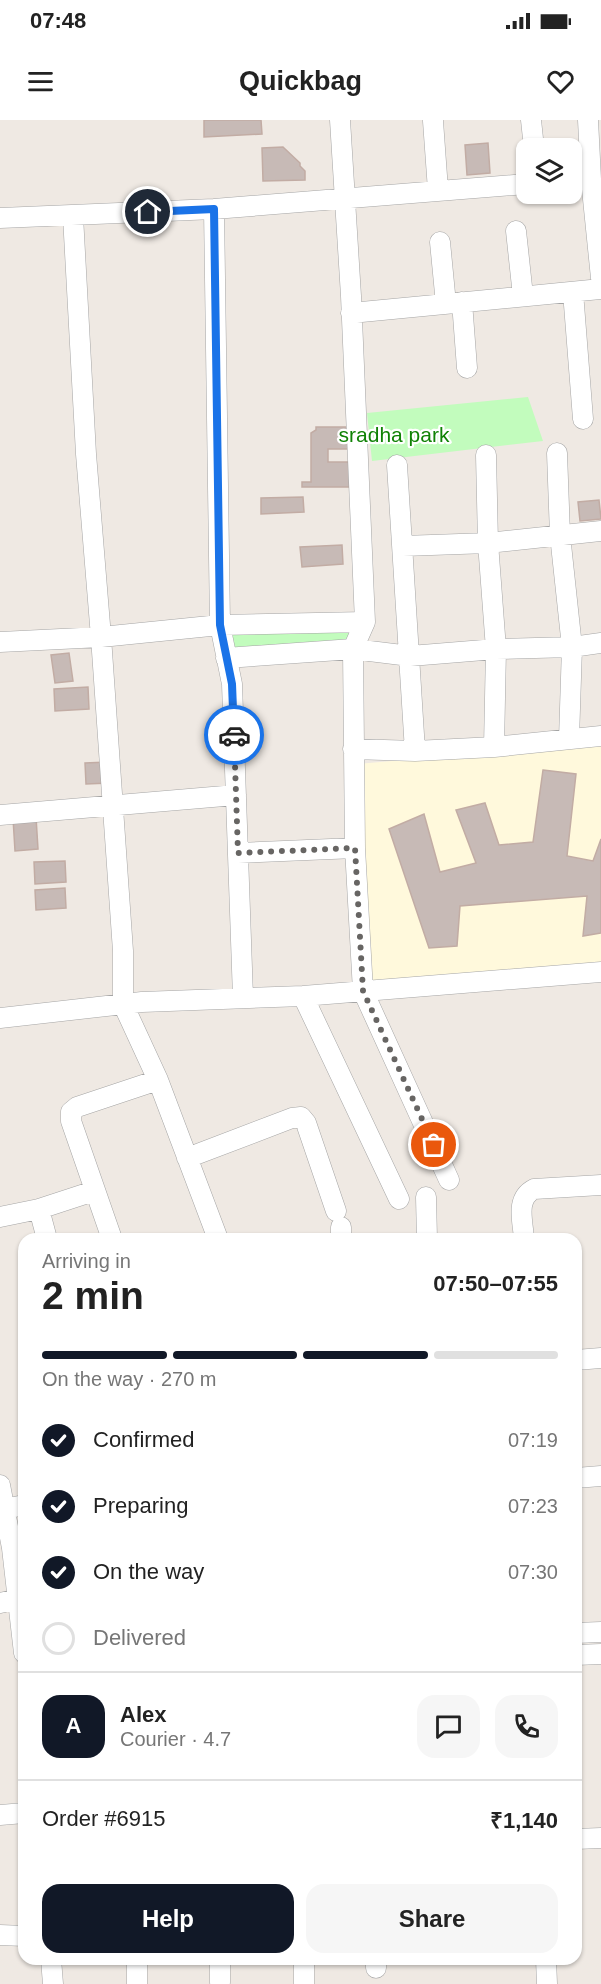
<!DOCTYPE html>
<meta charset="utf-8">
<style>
:root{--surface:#fff;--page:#f6f6f6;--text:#222;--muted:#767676;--line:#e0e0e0;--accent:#111827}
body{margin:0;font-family:Arial,sans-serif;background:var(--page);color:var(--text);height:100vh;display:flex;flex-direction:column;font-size:22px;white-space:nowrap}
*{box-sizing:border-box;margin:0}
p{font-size:20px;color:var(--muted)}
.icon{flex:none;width:33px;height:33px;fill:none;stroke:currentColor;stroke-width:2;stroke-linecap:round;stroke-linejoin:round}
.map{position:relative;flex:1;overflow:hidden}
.details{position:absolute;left:18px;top:1113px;width:564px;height:732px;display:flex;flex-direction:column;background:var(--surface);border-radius:18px;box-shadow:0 2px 4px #0004}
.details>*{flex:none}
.buttons{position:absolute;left:516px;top:18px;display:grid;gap:12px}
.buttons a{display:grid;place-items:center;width:66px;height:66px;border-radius:12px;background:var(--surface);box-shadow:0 2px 4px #0004;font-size:30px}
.pin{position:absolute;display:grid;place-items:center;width:51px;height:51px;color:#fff;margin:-26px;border:3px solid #fff;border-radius:50%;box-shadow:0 2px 6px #0007}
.courier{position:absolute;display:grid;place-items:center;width:60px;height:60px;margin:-30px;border:4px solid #1a73e8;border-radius:50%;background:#fff;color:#222;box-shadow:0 2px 8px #0007}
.summary em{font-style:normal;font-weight:700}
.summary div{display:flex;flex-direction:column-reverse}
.summary{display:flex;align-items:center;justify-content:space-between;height:102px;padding:0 24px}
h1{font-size:39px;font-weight:700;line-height:45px}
.bar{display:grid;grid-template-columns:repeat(4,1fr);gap:9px 6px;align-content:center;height:72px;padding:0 24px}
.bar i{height:8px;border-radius:4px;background:var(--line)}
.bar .active{background:var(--accent)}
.bar p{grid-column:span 4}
.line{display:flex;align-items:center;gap:15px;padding:0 24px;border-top:2px solid var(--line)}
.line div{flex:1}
.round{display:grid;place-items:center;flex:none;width:63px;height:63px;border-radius:18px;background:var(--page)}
ol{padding:0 24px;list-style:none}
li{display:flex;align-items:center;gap:18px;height:66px}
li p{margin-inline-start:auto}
li .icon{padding:6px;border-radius:50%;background:var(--accent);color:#fff;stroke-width:4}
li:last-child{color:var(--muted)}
li i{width:33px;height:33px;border:3px solid var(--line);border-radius:50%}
.button{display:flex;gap:12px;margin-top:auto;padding:12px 24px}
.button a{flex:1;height:69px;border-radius:18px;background:var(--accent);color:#fff;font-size:24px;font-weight:700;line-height:69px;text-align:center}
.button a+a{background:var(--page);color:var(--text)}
.status{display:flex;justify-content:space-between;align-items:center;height:42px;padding:0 30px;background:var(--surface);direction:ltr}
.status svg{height:16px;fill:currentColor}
header{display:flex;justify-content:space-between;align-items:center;height:78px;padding:0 24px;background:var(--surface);font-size:27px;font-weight:700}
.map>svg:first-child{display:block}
.education{fill:#fff9dc}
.park{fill:#c2fcbd}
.building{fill:#c7bab6;stroke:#c2aca4;stroke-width:1.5}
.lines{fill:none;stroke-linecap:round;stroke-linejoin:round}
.minor-casing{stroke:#a5a5a5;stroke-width:21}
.minor{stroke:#fff;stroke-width:20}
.done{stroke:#676563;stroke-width:6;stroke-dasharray:0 10.8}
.route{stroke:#1a73e8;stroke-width:8}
.labels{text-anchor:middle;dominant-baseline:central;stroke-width:4.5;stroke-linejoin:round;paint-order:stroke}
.park-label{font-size:21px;fill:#108205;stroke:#fff}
</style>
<div class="status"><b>07:48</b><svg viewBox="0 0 49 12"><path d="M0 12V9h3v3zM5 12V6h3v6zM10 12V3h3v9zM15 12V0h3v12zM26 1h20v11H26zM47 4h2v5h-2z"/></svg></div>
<header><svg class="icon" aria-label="menu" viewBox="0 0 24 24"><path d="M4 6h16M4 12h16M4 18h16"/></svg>Quickbag<svg class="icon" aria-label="heart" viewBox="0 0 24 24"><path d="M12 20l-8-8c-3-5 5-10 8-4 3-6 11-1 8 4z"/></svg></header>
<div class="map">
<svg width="601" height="1864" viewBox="0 0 601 1864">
<rect width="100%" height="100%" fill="#efe9e3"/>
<path class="education" d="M601,623V843L370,861L357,644Z"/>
<path class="park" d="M528,277L543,321L372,341L367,293Z
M357,502L353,529L226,538L230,505Z"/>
<path class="building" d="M204,0H261L262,14L204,17Z
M488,23L490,53L467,55L465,25Z
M283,27L300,43V46L305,51V60L263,61L262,28Z
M316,307H352V329H328V342H355V367H302V362H311V313L316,310Z
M303,377L304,392L261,394V378Z
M599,380L601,399L580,401L578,382Z
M342,425L343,444L302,447L300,427Z
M69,533L73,561L55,563L51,535Z
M88,567L89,589L55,591L54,569Z
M108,642L109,663L86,664L85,643Z
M543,650L576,654L567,736L593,741L601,719V813L583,816L587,776L460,786L457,826L429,828L389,709L424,694L440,752L476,743L456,690L485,683L499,725L533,722Z
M36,697L38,729L15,731L13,698Z
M65,741L66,762L35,764L34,742Z
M65,768L66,788L36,790L35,770Z"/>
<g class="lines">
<g class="minor-casing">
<path id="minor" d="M340,0L351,176L365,502L353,529L355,728L363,871L449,1060
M531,0L534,28
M588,0L591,59L601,158
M433,1L438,70
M572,60L591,59
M214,89L220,505L232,564L243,877
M73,96L86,334L101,517L123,831V884L158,960L218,1119
M0,98L214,89L526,64
M516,111L523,176
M440,122L446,184
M573,172L583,299
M462,182L467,248
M351,193L601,169
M557,333L560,415L572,527L569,619
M486,335L488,423L496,529L494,627
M397,345L415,631
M403,426L488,423L601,411
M0,522L101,517L220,505L365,502
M226,538L353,529L410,536L496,529L572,527L601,523
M353,629L415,631L494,627L601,616
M0,695L236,675
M238,733L355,728
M303,876L399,1079
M0,898L142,882L303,876L601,852
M187,1038L292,998L301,997L306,1003L336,1091
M426,1077L427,1119
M39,1089L47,1119
M0,1097L39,1089L94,1071
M341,1107V1119
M112,1119L71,1001V992L77,987L158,960
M524,1119C523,1101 515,1079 534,1069L601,1065
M576,1240L601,1238
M576,1358L601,1356
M0,1365L12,1428L24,1533
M5,1389L24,1385
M0,1483L18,1479
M576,1513L601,1512
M576,1535L601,1534
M0,1695L24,1693
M576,1719L601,1718
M0,1815L24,1816
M51,1839L53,1864
M220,1839V1862
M376,1839V1848
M546,1839L547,1864
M137,1864V1839
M304,1864V1839"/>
</g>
<use href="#minor" class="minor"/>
</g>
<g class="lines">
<path class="done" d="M234,615L238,733L355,728L363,871L434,1025"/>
<path class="route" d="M148,92L214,89L220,505L232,564L234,615"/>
</g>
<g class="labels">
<g class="park-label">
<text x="394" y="314">sradha park</text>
</g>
</g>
</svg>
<div class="buttons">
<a><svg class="icon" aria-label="layers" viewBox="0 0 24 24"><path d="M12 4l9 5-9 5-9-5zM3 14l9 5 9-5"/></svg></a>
</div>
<div class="pin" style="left:434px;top:1025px;background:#ea580c"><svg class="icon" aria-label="bag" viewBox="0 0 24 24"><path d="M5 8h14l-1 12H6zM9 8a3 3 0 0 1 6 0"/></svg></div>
<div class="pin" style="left:148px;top:92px;background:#1f2937"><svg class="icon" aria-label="home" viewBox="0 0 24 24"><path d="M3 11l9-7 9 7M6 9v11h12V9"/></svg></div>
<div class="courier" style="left:234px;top:615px"><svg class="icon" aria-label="car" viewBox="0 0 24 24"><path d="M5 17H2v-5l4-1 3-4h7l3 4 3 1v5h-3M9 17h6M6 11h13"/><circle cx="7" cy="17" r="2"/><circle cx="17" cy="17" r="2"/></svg></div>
<section class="details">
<div class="summary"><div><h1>2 min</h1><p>Arriving in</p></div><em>07:50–07:55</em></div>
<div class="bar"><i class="active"></i><i class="active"></i><i class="active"></i><i></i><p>On the way · 270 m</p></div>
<ol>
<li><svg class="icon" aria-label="check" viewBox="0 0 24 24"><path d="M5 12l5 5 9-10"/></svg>Confirmed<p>07:19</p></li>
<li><svg class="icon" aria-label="check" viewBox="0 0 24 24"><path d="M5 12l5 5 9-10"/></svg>Preparing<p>07:23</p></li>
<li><svg class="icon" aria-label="check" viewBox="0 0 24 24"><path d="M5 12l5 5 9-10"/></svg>On the way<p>07:30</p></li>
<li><i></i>Delivered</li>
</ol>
<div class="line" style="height:108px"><b class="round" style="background:var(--accent);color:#fff">A</b><div><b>Alex</b><p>Courier · 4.7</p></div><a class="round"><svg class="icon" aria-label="chat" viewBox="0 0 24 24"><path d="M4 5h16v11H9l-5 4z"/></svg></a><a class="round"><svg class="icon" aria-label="phone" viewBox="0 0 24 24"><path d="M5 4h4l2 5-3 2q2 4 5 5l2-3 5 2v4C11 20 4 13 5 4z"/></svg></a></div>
<div class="line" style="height:78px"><div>Order #6915</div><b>₹1,140</b></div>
<div class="button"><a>Help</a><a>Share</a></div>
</section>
</div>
